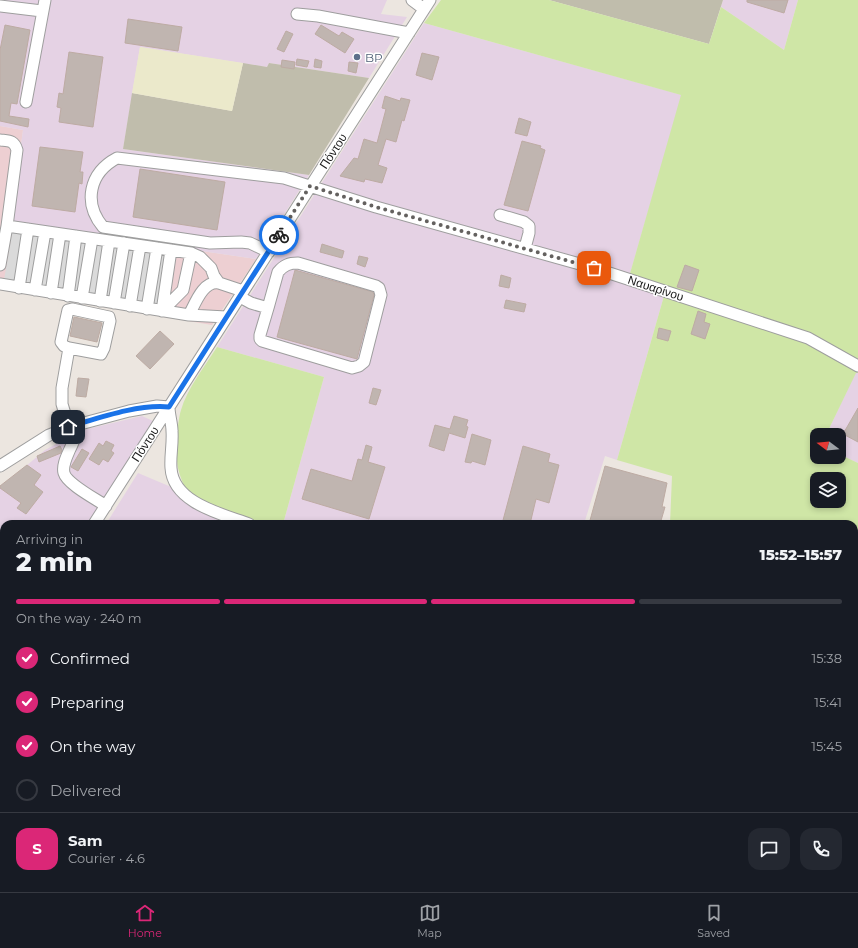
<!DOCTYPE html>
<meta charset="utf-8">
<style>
:root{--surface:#171b24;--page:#242831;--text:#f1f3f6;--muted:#9ea1a6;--line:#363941;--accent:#db2777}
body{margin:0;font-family:Montserrat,sans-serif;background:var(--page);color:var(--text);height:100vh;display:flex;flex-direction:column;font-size:15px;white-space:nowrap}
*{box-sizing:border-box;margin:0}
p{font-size:13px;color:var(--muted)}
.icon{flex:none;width:22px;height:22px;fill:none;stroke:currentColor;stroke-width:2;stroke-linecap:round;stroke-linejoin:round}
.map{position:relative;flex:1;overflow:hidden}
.side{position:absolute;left:0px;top:520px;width:858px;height:372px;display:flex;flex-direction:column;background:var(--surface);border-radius:12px 12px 0 0;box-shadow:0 2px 6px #0003}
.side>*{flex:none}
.needle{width:26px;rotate:286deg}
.buttons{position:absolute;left:810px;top:428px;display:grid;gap:8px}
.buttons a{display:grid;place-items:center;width:36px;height:36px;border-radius:8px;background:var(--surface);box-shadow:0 2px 6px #0003;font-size:20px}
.pin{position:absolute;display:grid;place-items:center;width:34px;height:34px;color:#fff;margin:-17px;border-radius:8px;box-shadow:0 2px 6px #0006}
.courier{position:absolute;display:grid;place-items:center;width:40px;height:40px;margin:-20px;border:3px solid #1a73e8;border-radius:50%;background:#fff;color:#222;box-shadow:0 1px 5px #0007}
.headline em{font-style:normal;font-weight:800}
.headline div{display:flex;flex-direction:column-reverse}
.headline{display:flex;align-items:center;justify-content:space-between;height:68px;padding:0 16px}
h1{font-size:26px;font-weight:800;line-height:30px}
.bar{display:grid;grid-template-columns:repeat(4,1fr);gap:6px 4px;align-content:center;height:48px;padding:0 16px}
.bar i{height:5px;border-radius:3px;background:var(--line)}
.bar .active{background:var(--accent)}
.bar p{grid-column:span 4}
.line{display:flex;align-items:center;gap:10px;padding:0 16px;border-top:1px solid var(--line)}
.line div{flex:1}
.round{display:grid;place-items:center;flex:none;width:42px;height:42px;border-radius:12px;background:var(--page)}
ol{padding:0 16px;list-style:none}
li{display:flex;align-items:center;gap:12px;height:44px}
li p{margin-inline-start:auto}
li .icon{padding:4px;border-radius:50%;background:var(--accent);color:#fff;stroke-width:4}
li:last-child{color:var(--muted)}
li i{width:22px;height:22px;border:2px solid var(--line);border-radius:50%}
.dock{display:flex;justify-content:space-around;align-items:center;height:56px;border-top:1px solid var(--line);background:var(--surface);font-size:11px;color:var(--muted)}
.dock a{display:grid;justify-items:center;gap:2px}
.dock .active{color:var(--accent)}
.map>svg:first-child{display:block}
.commercial{fill:#edcfd2}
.industrial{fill:#e5d2e4}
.construction{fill:#c0bdac}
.farmland{fill:#ebe9cb}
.grass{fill:#cfe6a6;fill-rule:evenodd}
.parking{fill:#dadada}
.building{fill:#c0b5b0;stroke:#bdaba3}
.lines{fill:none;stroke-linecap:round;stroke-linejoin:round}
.minor-casing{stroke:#9e9e9e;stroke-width:13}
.minor{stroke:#fff;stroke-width:11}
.done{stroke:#64615f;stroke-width:4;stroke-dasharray:0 7.2}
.route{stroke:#1a73e8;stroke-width:5}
.service-dot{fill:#5c6f8a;stroke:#fff;stroke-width:1.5}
.labels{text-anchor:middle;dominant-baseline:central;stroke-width:3;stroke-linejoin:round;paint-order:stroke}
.service-label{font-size:12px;fill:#4e5e75;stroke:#fff;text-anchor:start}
.street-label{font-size:12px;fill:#1a1a1a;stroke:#fff}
</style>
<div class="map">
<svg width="858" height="892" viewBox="0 0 858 892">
<rect width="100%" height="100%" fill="#ece6e0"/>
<path class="commercial" d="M0,126L23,130L11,223L256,259L212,325L0,290Z"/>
<path class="industrial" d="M0,0H387L381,14L407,17L369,78L269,63L267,67L140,47L123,149L309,175L256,259L10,223L23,130L0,126Z
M723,0H798L784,50L721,7Z
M424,23L682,95L629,277L666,289L617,460L605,456L584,524H283L324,377L217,347Z
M856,372L858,373V463L839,454V435H826Z
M142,416L153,421L87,524H4V654L0,660V488L45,450L83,430Z
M138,473L259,524H106Z
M4,689V823L0,822V696Z
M858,770V892H245L231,888H854V771Z
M98,888H168L181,892H96Z"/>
<path class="construction" d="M549,0H723L709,44Z
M243,63L267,67L269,63L369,78L309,175L123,149L132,93L232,111Z"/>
<path class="farmland" d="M140,47L243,63L232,111L132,93Z"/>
<path class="grass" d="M441,0H549L709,44L721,7L784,50L798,0H858V373H856L826,435H817V457H839V454L858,463V770L854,771V524H670L672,476L617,460L666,289L629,277L681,95L424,23ZM817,479H839V501H817Z
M217,347L324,377L283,524H259L188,494C184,486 180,477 178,468C175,455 177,423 181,410C187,389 205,366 217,347Z
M0,839L4,840V888H98L96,892H0Z"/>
<path class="parking" d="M13,227L169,252L160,307L4,280Z"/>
<path class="building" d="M747,0H788L784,13L747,2Z
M128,19L182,27L178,51L125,43Z
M5,25L30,30L17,104L11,103L9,116L29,119L28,127L0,121V50Z
M321,25L339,36L342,32L354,39L345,53L315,34Z
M286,31L293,34L284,52L277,49Z
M69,52L103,57L93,127L59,122L61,108L57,107L59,93L63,94Z
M422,53L439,57L432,80L416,75Z
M297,59L309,61L307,67L296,65Z
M315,59L322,61L321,68L314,67Z
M282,60L295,62L294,69L281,67Z
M349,62L358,63L356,73L348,71Z
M385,96L400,101L401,98L410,100L404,121L402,120L396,142L386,139L378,165L387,168L382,183L365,179L364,182L340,176L354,158L358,159L364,139L377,143L386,109L382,108Z
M519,118L531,122L527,136L515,133Z
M522,141L541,146L540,148L545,150L528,211L504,205Z
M40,147L83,152L80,172H83L82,184L79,183L75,212L32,206Z
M140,169L225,182L217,230L133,217Z
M322,244L344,251L342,258L320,252Z
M359,256L368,258L365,267L357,264Z
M685,265L699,270L692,291L677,287Z
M295,270L373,292L374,295L357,359L277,337Z
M501,275L511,278L509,288L499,286Z
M506,300L526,304L524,312L504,308Z
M698,311L706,314L704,322L710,324L705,339L691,334Z
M74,317L102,323L97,342L70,336Z
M659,328L671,331L668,341L657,338Z
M160,331L174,344L150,369L136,356Z
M78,378L89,379L86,397L76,396Z
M373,388L381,390L376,405L369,403Z
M858,408V442L843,434Z
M454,416L468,420L466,426L468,427L465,438L449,433L444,451L429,446L435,425L450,429Z
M472,434L491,440L485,465L472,461L471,463L465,462Z
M106,441L114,445L111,451L114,453L108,462L103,459L99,465L89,459L99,443L103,446Z
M366,445L372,447L368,462L385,467L369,519L302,499L311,469L352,481L358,459L362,460Z
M60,446L62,450L61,453L39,462L37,456Z
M523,446L550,454L548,462L559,465L549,503L536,499L530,524H502Z
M82,449L89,453L78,471L71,467Z
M27,465L41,475L34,485L43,492L26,514L17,508L21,503L0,488V486Z
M605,466L667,483L662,507H665L660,524H589Z"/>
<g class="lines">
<g class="minor-casing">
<path id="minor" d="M412,0L424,9
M0,6L42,11
M297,14L318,16L409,33
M26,102L45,0
M0,140C9,141 14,140 17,150L7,226L191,253L200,257L211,268L214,276L219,283L243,291
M500,215L524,222L529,226V233L525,248
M171,250L162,311L183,290L191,253
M269,252L250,243L241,242L210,243L103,227C83,203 89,173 117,158L284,178L376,207L594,268L808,338L858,366
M0,265L7,226
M0,284L189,315L226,317
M19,288L28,229
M35,290L45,232
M51,293L60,234
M68,296L76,236
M240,297L251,303L268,308L278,272C284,265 289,263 298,263L376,286L379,288L381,295L364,362L359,366L352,368L262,341L260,339V335L268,308
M82,298L92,239
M100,301L109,241
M114,303L124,243
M130,306L140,246
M147,309L157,248
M189,315C195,304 203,280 219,283
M75,425C77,434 74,441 70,449C67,456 62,465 64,473C67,484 96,499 106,506
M69,427L62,404V388L69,348L101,354L104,348L110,321L109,317L72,309L68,310L61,342L64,346L69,348
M0,466L49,435L69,427L129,411L157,406L169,407C169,415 172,423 172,431C173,444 170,456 171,468C173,503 222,514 249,524
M94,524L430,0
M0,629H4
M0,671L4,665
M854,779L858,780
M0,830L4,831
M206,888L220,892
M298,888L313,892
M272,892L273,888
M329,892L332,888"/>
</g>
<use href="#minor" class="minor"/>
</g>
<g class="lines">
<path class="done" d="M279,235L310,186L376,207L594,268"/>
<path class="route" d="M68,427C99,418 137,404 169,407L279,235"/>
</g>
<circle class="service-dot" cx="357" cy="57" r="4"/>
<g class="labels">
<g class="service-label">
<text x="365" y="57">BP</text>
</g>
<g class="street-label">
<text transform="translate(333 151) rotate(-57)">Πόντου</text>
<text transform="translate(656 288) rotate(18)">Ναυαρίνου</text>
<text transform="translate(145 444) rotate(-57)">Πόντου</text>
</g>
</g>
</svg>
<div class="buttons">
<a><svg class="needle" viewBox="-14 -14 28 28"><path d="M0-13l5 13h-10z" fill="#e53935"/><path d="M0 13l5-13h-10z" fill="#9ea1a6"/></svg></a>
<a><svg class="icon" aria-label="layers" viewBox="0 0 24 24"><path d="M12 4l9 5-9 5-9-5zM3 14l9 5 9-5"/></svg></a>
</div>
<div class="pin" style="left:594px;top:268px;background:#ea580c"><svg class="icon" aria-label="bag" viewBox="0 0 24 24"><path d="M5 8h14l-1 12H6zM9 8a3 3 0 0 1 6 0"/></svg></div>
<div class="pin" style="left:68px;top:427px;background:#1f2937"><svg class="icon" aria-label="home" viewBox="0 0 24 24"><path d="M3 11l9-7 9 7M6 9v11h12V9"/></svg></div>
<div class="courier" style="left:279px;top:235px"><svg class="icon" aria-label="bike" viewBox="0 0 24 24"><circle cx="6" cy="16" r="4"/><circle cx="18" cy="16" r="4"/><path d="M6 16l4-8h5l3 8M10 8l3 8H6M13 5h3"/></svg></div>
<section class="side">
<div class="headline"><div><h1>2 min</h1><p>Arriving in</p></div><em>15:52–15:57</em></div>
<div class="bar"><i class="active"></i><i class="active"></i><i class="active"></i><i></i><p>On the way · 240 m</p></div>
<ol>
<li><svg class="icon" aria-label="check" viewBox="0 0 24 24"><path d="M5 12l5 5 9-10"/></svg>Confirmed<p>15:38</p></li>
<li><svg class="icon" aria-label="check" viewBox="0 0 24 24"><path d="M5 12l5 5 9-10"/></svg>Preparing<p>15:41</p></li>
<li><svg class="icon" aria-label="check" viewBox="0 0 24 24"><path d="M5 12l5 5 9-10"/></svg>On the way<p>15:45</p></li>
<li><i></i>Delivered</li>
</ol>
<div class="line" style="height:72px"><b class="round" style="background:var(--accent);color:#fff">S</b><div><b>Sam</b><p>Courier · 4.6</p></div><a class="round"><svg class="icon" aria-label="chat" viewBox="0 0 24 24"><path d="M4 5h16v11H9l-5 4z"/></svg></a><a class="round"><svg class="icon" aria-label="phone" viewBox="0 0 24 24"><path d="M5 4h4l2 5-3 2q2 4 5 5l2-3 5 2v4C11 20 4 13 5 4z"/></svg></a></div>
</section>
</div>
<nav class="dock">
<a class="active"><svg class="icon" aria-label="home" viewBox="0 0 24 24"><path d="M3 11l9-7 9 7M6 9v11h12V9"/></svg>Home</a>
<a><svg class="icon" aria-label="map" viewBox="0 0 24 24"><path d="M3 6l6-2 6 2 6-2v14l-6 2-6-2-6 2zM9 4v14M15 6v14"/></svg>Map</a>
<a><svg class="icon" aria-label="saved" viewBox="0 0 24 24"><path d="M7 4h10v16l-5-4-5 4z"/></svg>Saved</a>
</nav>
